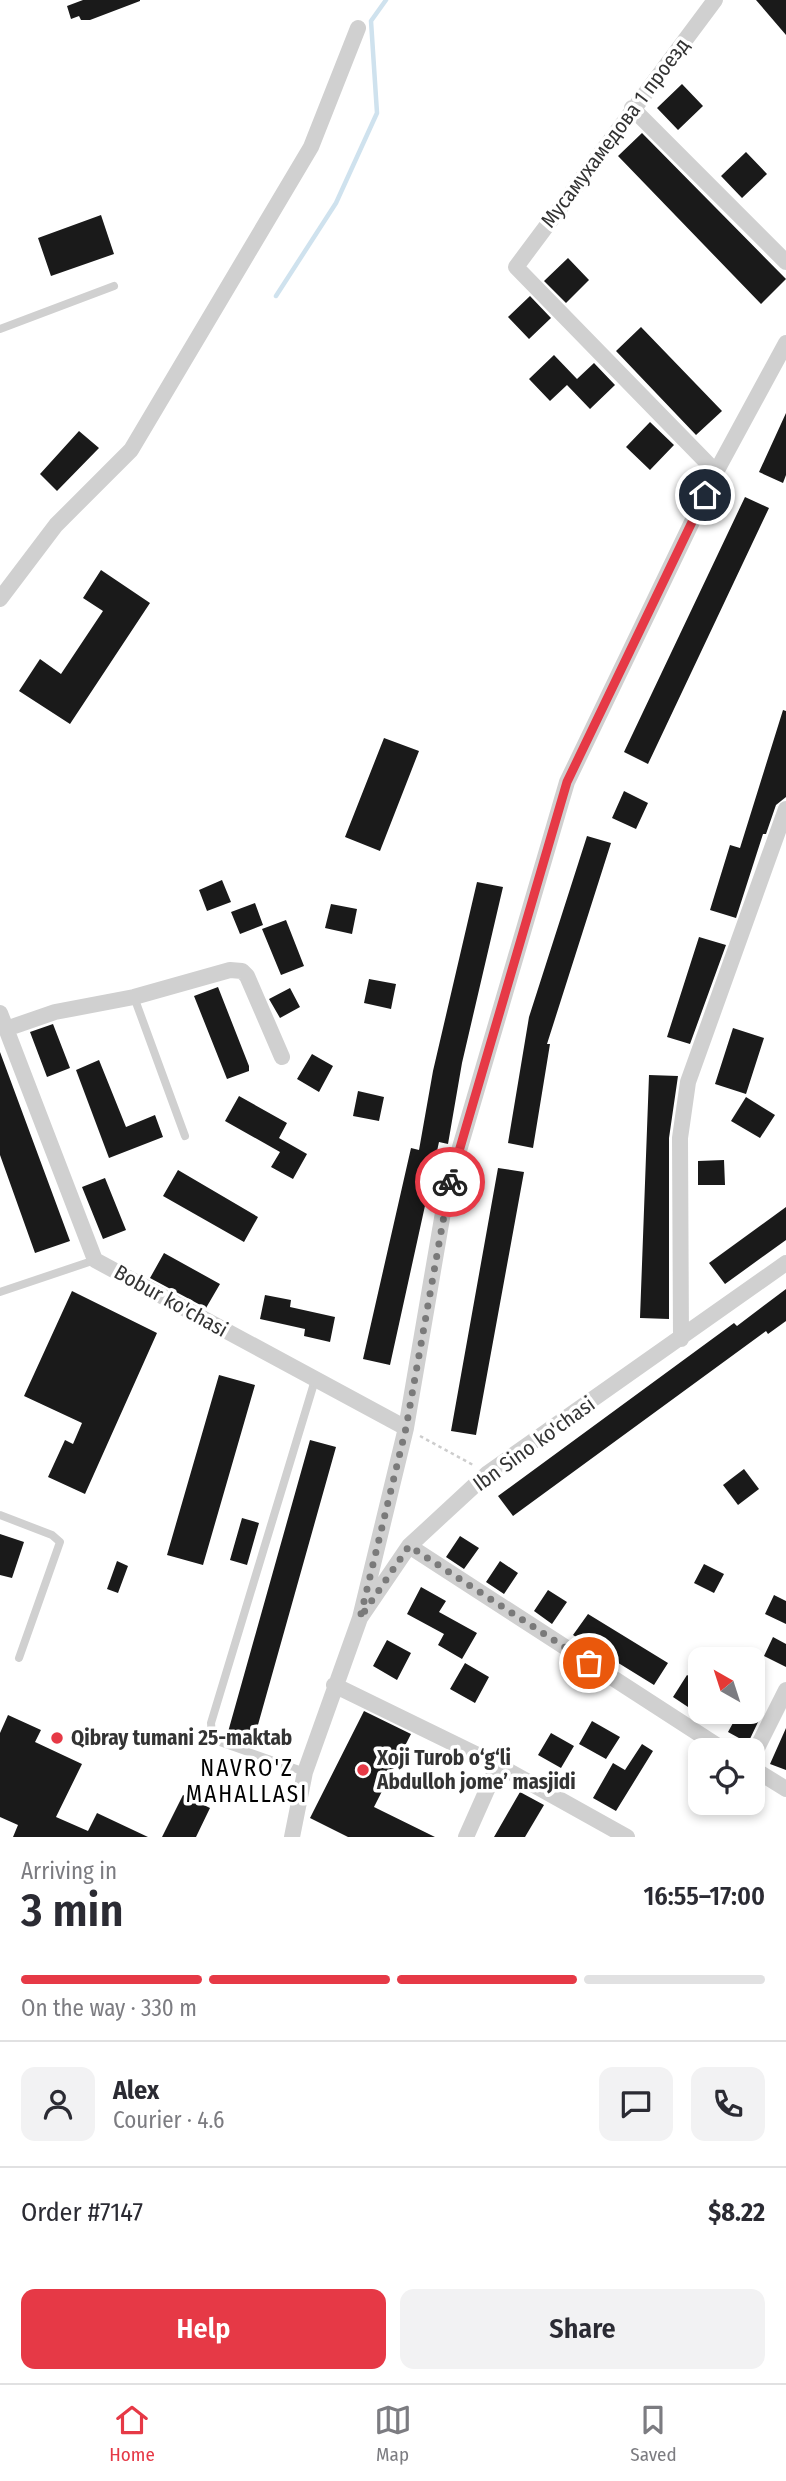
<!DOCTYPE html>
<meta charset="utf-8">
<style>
:root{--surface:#fff;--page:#f2f2f3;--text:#2b2b33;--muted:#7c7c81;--line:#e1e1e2;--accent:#e63946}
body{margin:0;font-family:"Fira Sans Condensed",sans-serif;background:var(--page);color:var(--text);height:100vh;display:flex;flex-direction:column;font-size:26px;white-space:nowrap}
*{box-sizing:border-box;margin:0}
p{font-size:23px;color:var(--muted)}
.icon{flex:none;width:38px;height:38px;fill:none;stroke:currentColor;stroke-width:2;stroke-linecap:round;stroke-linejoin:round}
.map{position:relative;height:1837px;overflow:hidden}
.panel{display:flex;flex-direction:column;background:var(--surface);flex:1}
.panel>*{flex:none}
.needle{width:46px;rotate:321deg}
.tools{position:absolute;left:688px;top:1647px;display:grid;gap:14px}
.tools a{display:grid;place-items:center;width:77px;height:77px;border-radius:14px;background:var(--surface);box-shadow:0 4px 10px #0003;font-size:35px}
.pin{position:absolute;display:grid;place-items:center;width:60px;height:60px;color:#fff;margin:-30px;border:4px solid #fff;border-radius:50%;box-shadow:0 2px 7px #0007}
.courier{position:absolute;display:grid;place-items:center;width:70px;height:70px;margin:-35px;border:5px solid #e63946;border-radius:50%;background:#fff;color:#222;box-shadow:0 2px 9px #0007}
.overview em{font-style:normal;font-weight:600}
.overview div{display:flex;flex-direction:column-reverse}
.overview{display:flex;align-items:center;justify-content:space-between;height:119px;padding:0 21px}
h1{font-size:46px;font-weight:600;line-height:52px}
.bar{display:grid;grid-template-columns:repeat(4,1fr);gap:10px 7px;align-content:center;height:84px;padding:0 21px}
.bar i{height:9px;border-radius:5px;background:var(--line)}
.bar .selected{background:var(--accent)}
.bar p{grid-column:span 4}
.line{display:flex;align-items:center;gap:18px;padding:0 21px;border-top:2px solid var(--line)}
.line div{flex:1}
.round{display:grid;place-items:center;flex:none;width:74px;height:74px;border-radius:14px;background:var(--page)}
.primary-button{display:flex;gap:14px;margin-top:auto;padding:14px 21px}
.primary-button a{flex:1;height:80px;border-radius:14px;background:var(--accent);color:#fff;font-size:28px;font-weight:600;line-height:80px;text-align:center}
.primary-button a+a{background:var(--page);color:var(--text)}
.dock{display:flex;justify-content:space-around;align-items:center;height:98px;border-top:2px solid var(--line);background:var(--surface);font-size:19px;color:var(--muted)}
.dock a{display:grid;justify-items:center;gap:4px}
.dock .selected{color:var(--accent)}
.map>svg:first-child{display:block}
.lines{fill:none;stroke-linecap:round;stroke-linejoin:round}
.stream{stroke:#cfe2ee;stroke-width:4.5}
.building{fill:#1a1a1a}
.path{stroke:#cdcdcd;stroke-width:2.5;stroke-dasharray:3.5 3.5;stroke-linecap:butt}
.service{stroke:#d0d0d0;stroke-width:8}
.minor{stroke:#d0d0d0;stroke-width:16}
.done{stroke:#7a7a7a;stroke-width:7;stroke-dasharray:0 12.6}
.route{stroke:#e63946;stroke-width:9}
.poi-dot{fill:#e63946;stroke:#fff;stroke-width:2.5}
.labels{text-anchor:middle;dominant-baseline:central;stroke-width:7;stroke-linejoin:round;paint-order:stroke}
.street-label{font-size:21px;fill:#333;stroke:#fff}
.poi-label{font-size:21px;font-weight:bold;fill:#333;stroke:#fff;text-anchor:start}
.neighbourhood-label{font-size:23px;letter-spacing:2px;fill:#000;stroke:#fff}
</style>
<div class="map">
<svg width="786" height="1837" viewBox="0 0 786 1837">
<rect width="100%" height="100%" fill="#fff"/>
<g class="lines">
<path class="stream" d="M276,296L336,203L377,113L371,21L386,0"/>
</g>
<path class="building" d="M83,0H140V1L90,20H81L79,16L71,19L67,6Z
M756,0H786V35Z
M682,84L703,106L678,130L657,108Z
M642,133L786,279L761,304L618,156Z
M746,152L767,174L742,198L721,176Z
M101,215L114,254L51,276L38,238Z
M568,258L589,280L566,303L544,281Z
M530,296L551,318L529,339L508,317Z
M641,327L722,411L696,435L616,351Z
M554,355L577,379L594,363L615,385L590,409L567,385L550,401L529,379Z
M786,413V475L783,483L759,472Z
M650,422L674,445L650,470L626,447Z
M79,431L99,448L57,491L40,474Z
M745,497L769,508L648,764L624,752Z
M101,570L150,603L70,724L19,691L40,659L61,674L103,611L83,598Z
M783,710L786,711V797L776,805L766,834H763L736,918L710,910L730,845L740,848Z
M384,738L419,751L380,851L345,837Z
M624,791L648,803L636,829L612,818Z
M587,836L611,843L547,1044H550L533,1148L508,1143L529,1017Z
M222,880L231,902L207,911L199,890Z
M477,882L503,887L462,1063L448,1144L439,1142L390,1365L363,1359L411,1148L419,1150L433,1071Z
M255,903L263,925L240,934L231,912Z
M331,904L357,909L352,934L325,928Z
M286,920L304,966L281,975L262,929Z
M699,937L726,945L690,1044L667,1037Z
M369,979L396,984L391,1009L364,1003Z
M218,987L249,1066V1071L227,1079L194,996Z
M290,988L300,1007L280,1018L269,999Z
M53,1024L70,1068L47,1077L30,1032Z
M733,1028L764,1038L746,1094L715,1084Z
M0,1052L70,1241L35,1253L0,1155Z
M312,1054L333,1066L319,1092L297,1079Z
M99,1060L126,1127L155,1115L163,1137L109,1158L76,1070Z
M649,1075L678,1076L669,1138V1319L640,1318Z
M358,1091L384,1097L379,1121L353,1116Z
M239,1096L287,1123L279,1138L307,1154L293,1179L271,1167L280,1152L225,1121Z
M746,1097L775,1115L760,1138L731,1121Z
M724,1160L725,1185H698V1161Z
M498,1168L524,1172L476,1435L451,1431Z
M178,1170L258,1217L244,1242L163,1196Z
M105,1178L126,1230L103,1239L82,1187Z
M786,1207V1240L725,1284L709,1263Z
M164,1253L220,1284L206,1308L150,1278Z
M786,1289V1321L768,1334L766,1331L513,1516L498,1496L734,1323L737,1326Z
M72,1291L157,1333L85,1494L48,1477L65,1440L73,1444L82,1423L24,1396Z
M265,1295L291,1300L290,1307L335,1317L330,1342L304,1336L305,1329L260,1319Z
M219,1375L255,1385L203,1565L167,1555Z
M310,1440L336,1447L254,1739L228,1732Z
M744,1469L759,1489L738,1505L723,1485Z
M242,1518L259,1523L247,1565L230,1560Z
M0,1534L24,1542L12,1578L0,1575Z
M460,1536L479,1548L464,1569L446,1557Z
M117,1561L128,1566L118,1593L107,1589Z
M500,1561L518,1573L504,1594L486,1582Z
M704,1564L724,1574L714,1593L694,1583Z
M421,1587L446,1601L439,1612L477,1633L462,1659L438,1645L444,1634L407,1614Z
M548,1590L567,1602L552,1624L534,1611Z
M774,1595L786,1601V1624L765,1614Z
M588,1614L668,1663L654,1685L573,1635Z
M773,1637L786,1644V1667L764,1656Z
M387,1640L411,1653L397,1680L373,1666Z
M465,1663L489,1677L475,1703L450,1689Z
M687,1675L700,1683V1696L691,1709L673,1697Z
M364,1711L411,1734L374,1807L435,1837H348L310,1818Z
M739,1712L759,1720L748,1743L728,1732Z
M8,1715L41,1730L35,1742L82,1764L56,1817L88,1831L97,1813L148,1837H13L18,1825L0,1817V1733Z
M592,1721L620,1737L606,1759L579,1744Z
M786,1728V1770L770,1764Z
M551,1733L574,1746L561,1768L538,1755Z
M642,1744L653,1751L616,1811L593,1798L613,1763L625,1770Z
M520,1792L544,1805L525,1837H494Z
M183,1795L210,1808L196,1837H162Z"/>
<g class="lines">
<path class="path" d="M420,1436L475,1466"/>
<path class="service" d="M0,329L114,286
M134,997L185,1136
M0,1292L95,1260
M0,1515L52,1535L60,1542L19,1658
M305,1772L217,1741L212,1735L211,1723L315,1380"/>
<path class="minor" d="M715,0L516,267L716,472
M632,108L786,262
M0,599L56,525L131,450L311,147L358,28
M0,1013L95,1260L406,1428
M6,1029L55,1012L134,997L230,970L242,971L247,976L282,1057
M681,1339L680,1138L688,1082L786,809
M409,1546L724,1750
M360,1618L406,1428L446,1195L567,782L716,472L786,343
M334,1685L498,1765L627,1837
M752,1758L786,1690
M752,1768L786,1789
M292,1837L305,1772L360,1618L409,1546L488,1473L786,1263
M466,1837L498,1765"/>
</g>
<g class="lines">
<path class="done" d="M450,1182L406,1428L360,1618L409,1546L589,1663"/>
<path class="route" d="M450,1182L567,782L705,495"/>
</g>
<g class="poi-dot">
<circle cx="57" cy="1738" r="7"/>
<circle cx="363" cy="1770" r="7"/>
</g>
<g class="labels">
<g class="street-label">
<text transform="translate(615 133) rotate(-53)">Мусамухамедова 1 проезд</text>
<text transform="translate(171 1301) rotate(29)">Bobur ko'chasi</text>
<text transform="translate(534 1444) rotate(-36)">Ibn Sino ko'chasi</text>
</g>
<g class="poi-label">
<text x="71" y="1738">Qibray tumani 25-maktab</text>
<text x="377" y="1758">Xoji Turob o‘g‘li<tspan x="377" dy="24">Abdulloh jome’ masjidi</tspan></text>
</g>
<g class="neighbourhood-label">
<text x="247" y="1768">NAVRO'Z<tspan x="247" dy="26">MAHALLASI</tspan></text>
</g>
</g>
</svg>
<div class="tools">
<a><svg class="needle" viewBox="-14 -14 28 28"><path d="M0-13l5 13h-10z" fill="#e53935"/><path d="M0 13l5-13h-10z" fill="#7c7c81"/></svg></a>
<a><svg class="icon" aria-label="locate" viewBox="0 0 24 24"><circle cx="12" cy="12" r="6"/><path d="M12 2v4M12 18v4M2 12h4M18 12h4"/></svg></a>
</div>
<div class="pin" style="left:589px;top:1663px;background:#ea580c"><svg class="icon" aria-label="bag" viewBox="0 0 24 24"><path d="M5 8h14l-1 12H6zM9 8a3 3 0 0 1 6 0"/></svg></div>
<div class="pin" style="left:705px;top:495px;background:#1f2937"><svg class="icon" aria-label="home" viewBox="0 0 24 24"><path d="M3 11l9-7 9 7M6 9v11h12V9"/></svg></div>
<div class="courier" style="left:450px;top:1182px"><svg class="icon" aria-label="bike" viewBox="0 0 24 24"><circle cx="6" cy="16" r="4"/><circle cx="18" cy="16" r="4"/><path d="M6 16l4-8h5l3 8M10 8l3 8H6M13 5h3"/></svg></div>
</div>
<section class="panel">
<div class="overview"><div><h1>3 min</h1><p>Arriving in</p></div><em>16:55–17:00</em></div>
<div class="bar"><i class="selected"></i><i class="selected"></i><i class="selected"></i><i></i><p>On the way · 330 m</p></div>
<div class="line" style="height:126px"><a class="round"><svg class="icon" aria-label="person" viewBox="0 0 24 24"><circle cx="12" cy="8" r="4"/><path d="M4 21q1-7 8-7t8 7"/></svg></a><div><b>Alex</b><p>Courier · 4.6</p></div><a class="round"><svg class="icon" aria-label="chat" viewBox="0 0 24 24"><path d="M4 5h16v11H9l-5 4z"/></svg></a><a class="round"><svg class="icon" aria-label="phone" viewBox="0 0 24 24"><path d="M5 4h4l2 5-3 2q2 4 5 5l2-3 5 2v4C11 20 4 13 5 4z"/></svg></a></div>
<div class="line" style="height:91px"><div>Order #7147</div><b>$8.22</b></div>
<div class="primary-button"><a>Help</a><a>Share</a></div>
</section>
<nav class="dock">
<a class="selected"><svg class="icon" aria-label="home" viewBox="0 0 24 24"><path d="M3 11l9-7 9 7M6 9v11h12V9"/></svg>Home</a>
<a><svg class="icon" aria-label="map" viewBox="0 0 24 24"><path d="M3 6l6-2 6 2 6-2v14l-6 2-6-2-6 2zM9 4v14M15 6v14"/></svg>Map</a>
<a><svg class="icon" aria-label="saved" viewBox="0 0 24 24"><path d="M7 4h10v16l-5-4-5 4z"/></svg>Saved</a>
</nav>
